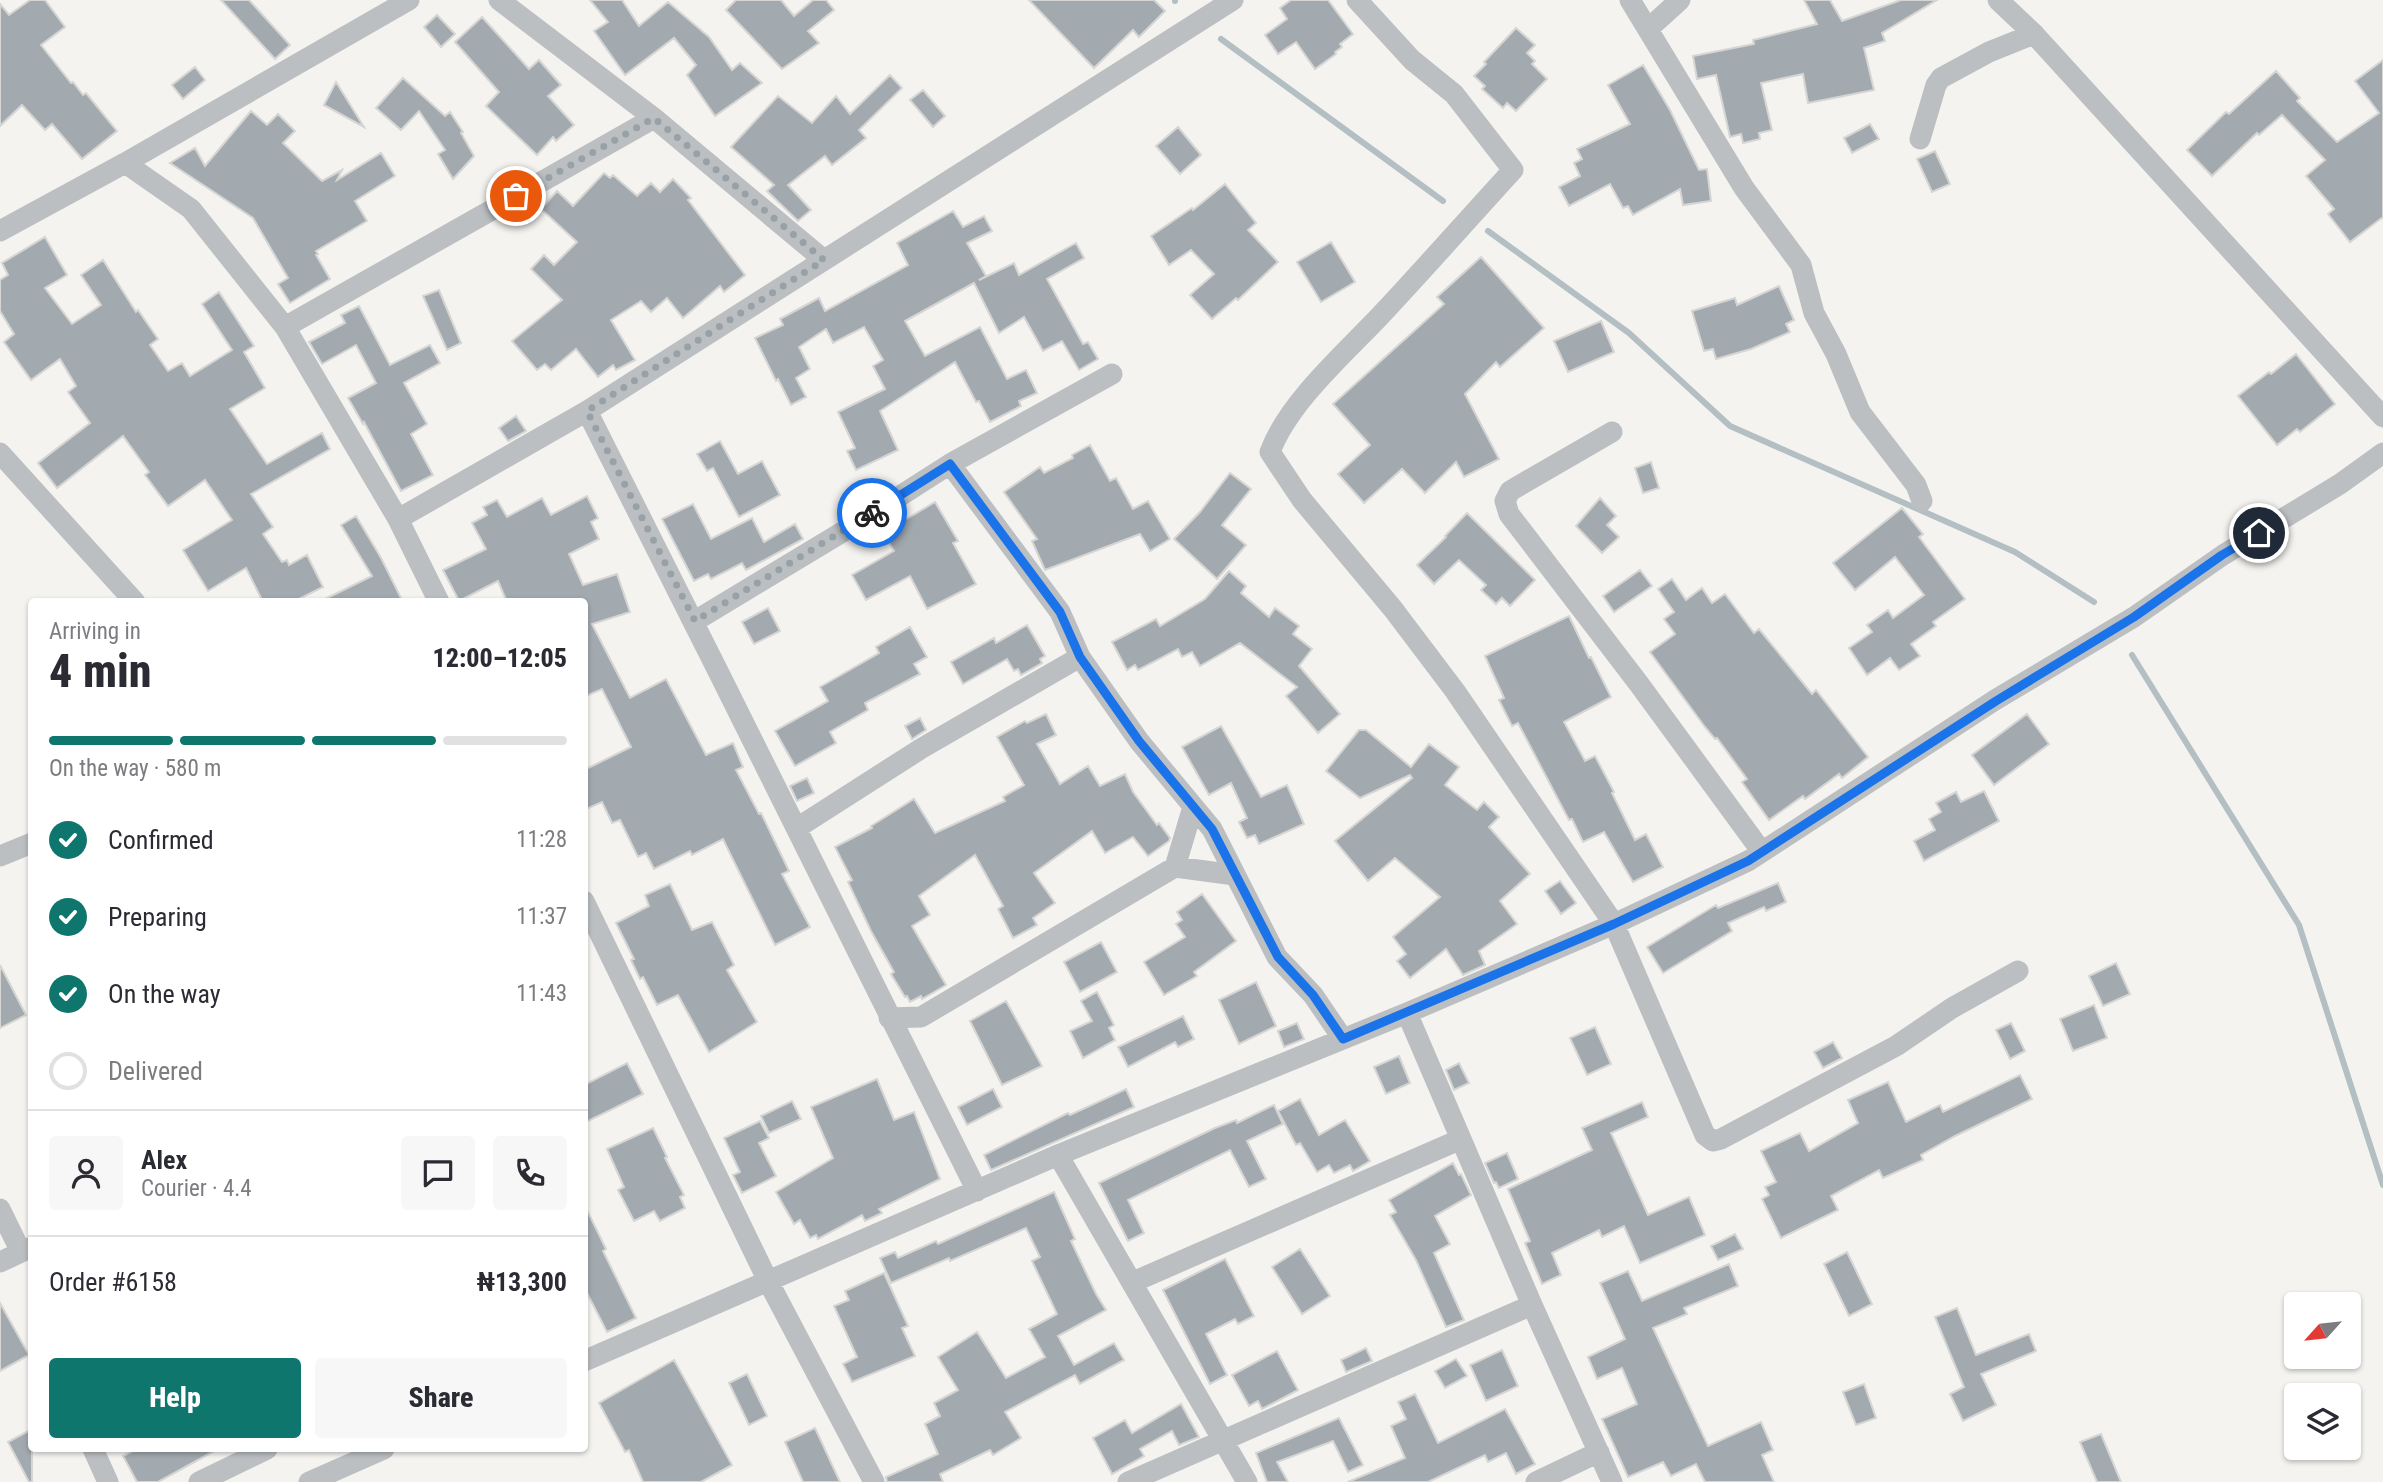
<!DOCTYPE html>
<meta charset="utf-8">
<style>
:root{--surface:#fff;--page:#f7f7f7;--text:#2b2b33;--muted:#7c7c81;--line:#e1e1e2;--accent:#0f766e}
body{margin:0;font-family:"Roboto Condensed",sans-serif;background:var(--page);color:var(--text);height:100vh;display:flex;flex-direction:column;font-size:26px;white-space:nowrap}
*{box-sizing:border-box;margin:0}
p{font-size:23px;color:var(--muted)}
.icon{flex:none;width:38px;height:38px;fill:none;stroke:currentColor;stroke-width:2;stroke-linecap:round;stroke-linejoin:round}
.map{position:relative;flex:1;overflow:hidden}
.sheet{position:absolute;left:28px;top:598px;width:560px;height:854px;display:flex;flex-direction:column;background:var(--surface);border-radius:7px;box-shadow:0 2px 5px #0004}
.sheet>*{flex:none}
.needle{width:46px;rotate:243deg}
.tools{position:absolute;left:2284px;top:1292px;display:grid;gap:14px}
.tools a{display:grid;place-items:center;width:77px;height:77px;border-radius:7px;background:var(--surface);box-shadow:0 2px 5px #0004;font-size:35px}
.pin{position:absolute;display:grid;place-items:center;width:60px;height:60px;color:#fff;margin:-30px;border:4px solid #fff;border-radius:50%;box-shadow:0 2px 7px #0007}
.courier{position:absolute;display:grid;place-items:center;width:70px;height:70px;margin:-35px;border:5px solid #1a73e8;border-radius:50%;background:#fff;color:#222;box-shadow:0 2px 9px #0007}
.overview em{font-style:normal;font-weight:800}
.overview div{display:flex;flex-direction:column-reverse}
.overview{display:flex;align-items:center;justify-content:space-between;height:119px;padding:0 21px}
h1{font-size:46px;font-weight:800;line-height:52px}
.bar{display:grid;grid-template-columns:repeat(4,1fr);gap:10px 7px;align-content:center;height:84px;padding:0 21px}
.bar i{height:9px;border-radius:5px;background:var(--line)}
.bar .on{background:var(--accent)}
.bar p{grid-column:span 4}
.line{display:flex;align-items:center;gap:18px;padding:0 21px;border-top:2px solid var(--line)}
.line div{flex:1}
.round{display:grid;place-items:center;flex:none;width:74px;height:74px;border-radius:7px;background:var(--page)}
ol{padding:0 21px;list-style:none}
li{display:flex;align-items:center;gap:21px;height:77px}
li p{margin-inline-start:auto}
li .icon{padding:7px;border-radius:50%;background:var(--accent);color:#fff;stroke-width:4}
li:last-child{color:var(--muted)}
li i{width:38px;height:38px;border:4px solid var(--line);border-radius:50%}
.action{display:flex;gap:14px;margin-top:auto;padding:14px 21px}
.action a{flex:1;height:80px;border-radius:7px;background:var(--accent);color:#fff;font-size:28px;font-weight:800;line-height:80px;text-align:center}
.action a+a{background:var(--page);color:var(--text)}
.map>svg:first-child{display:block}
.lines{fill:none;stroke-linecap:round;stroke-linejoin:round}
.stream{stroke:#b3bfc2;stroke-width:6}
.building{fill:#a3aaaf;stroke:#d5d5d3;stroke-width:2}
.street{stroke:#bbbfc2;stroke-width:21}
.done{stroke:#98a1a6;stroke-width:7;stroke-dasharray:0 12.6}
.route{stroke:#1a73e8;stroke-width:9}
</style>
<div class="map">
<svg width="2383" height="1482" viewBox="0 0 2383 1482">
<rect width="100%" height="100%" fill="#f4f3f0"/>
<g class="lines">
<path class="stream" d="M1175,0V1
M1221,39L1443,201
M1488,231L1629,333L1730,426L2015,552L2094,602
M2132,655L2299,925L2383,1185"/>
</g>
<path class="building" d="M30,0H45L65,27L41,45L71,83L73,82L83,95L86,93L117,131L82,159L52,124L45,130L22,105L0,126V4L9,15Z
M221,0H249L290,45L275,59Z
M590,0H622L639,26L668,2L709,37L732,70L740,63L762,83L715,116L687,75L696,65L674,38L625,75L594,31L608,22Z
M736,0H781L794,16L813,0H826L834,10L808,31L819,43L782,69L726,10Z
M1029,0H1154L1165,11L1139,37L1133,30L1094,68Z
M1291,0H1328L1353,34L1340,44L1342,47L1335,52L1336,54L1315,69L1296,42L1278,54L1265,35L1287,19L1280,8Z
M1804,0H1830L1842,21L1901,0H1937L1882,33L1885,41L1864,48L1874,90L1808,103L1803,74L1761,83L1772,130L1759,133L1760,139L1743,143L1741,134L1730,137L1716,75L1697,79L1693,56L1754,44L1753,40L1817,24Z
M437,15L455,34L441,47L424,27Z
M482,17L529,69L539,60L561,85L548,96L574,125L556,141L553,137L537,155L486,106L499,92L455,42Z
M1516,28L1535,45L1527,53L1535,61L1532,64L1547,79L1516,111L1507,103L1503,108L1482,89L1485,86L1474,76L1486,64L1484,62Z
M2383,60V217L2350,242L2328,214L2334,209L2306,176L2325,160L2282,115L2259,135L2257,133L2212,176L2187,150L2226,112L2229,114L2276,71L2300,98L2297,101L2337,142L2379,113L2355,81Z
M1643,65L1670,110L1699,170L1707,169L1711,201L1683,205L1680,189L1633,215L1628,206L1623,208L1610,184L1569,206L1559,187L1580,176L1574,163L1582,159L1577,149L1630,124L1608,85Z
M195,67L205,80L183,99L172,85Z
M890,75L902,88L859,130L866,138L832,165L825,156L788,185L811,210L798,221L767,191L774,185L731,147L778,96L812,123L836,96L850,114Z
M403,78L445,116L450,112L463,132L461,133L474,156L453,179L438,154L445,150L419,111L401,130L376,108Z
M336,82L364,127L324,105Z
M923,90L945,116L933,127L910,100Z
M251,111L267,125L278,114L295,131L283,143L322,181L342,170L337,180L381,153L395,176L355,201L367,221L316,251L318,254L316,255L330,279L290,303L278,284L288,278L253,218L170,163L195,148L205,166Z
M1870,124L1879,139L1852,153L1844,138Z
M1178,127L1201,155L1180,174L1156,146Z
M1935,151L1950,184L1932,192L1917,159Z
M604,173L610,178L613,175L637,196L651,183L660,192L673,179L691,198L688,200L745,275L724,292L720,286L683,318L667,298L651,312L641,301L611,320L635,360L616,370L613,365L598,377L576,349L551,370L545,364L537,370L512,341L562,300L531,269L544,255L554,265L577,242L541,209L557,191L573,206Z
M1225,184L1256,223L1248,230L1278,262L1238,300L1236,298L1212,319L1190,295L1214,274L1191,250L1169,265L1151,236L1192,208L1193,210Z
M953,211L963,227L984,216L992,231L967,243L986,276L979,280L1014,263L1019,275L1076,243L1084,258L1047,279L1083,344L1088,342L1098,359L1079,370L1062,341L1043,351L1024,317L999,333L974,283L905,321L925,356L980,327L1007,379L1026,370L1037,393L1019,401L1021,406L990,422L979,401L976,402L955,362L880,411L898,450L856,470L847,451L855,448L838,412L885,389L873,366L883,360L864,327L833,343L826,329L799,347L810,369L796,378L806,397L791,405L778,379L776,381L755,338L783,325L780,319L819,298L825,311L908,265L897,243Z
M45,237L67,275L45,288L72,324L101,305L81,275L103,260L136,312L138,310L158,339L150,345L168,371L182,363L190,376L232,350L202,304L219,292L254,346L244,352L265,388L230,409L267,464L322,433L330,449L251,494L273,527L263,534L282,562L287,560L289,565L307,555L323,587L293,602H263L246,568L208,591L183,550L232,520L205,480L168,506L145,475L149,472L123,436L57,488L38,463L90,423L68,392L76,386L60,359L31,380L4,342L14,334L0,311V280L8,275L2,263Z
M1331,242L1355,282L1321,302L1297,262Z
M1481,257L1544,328L1500,367L1496,362L1465,394L1499,459L1464,477L1456,462L1425,493L1402,469L1364,503L1338,474L1370,445L1333,404L1444,304L1437,297Z
M1779,286L1794,320L1786,324L1790,332L1751,349L1716,359L1713,349L1704,351L1692,311L1735,298L1737,305Z
M439,290L461,343L447,350L423,296Z
M359,306L390,365L430,345L440,363L404,383L427,424L411,434L433,475L401,491L364,422L363,424L348,398L376,383L356,345L322,364L309,342L345,323L341,315Z
M1601,321L1614,352L1568,372L1554,341Z
M2296,354L2335,404L2300,432L2297,429L2277,445L2238,396L2269,372L2271,374Z
M516,416L526,431L508,441L499,428Z
M720,441L738,474L762,461L780,495L739,517L713,468L707,471L697,454Z
M1090,445L1110,481L1116,478L1133,509L1148,501L1170,539L1150,551L1140,534L1045,570L1032,541L1037,539L1004,492L1040,467L1044,473L1073,458L1072,455Z
M1651,462L1659,488L1643,493L1635,468Z
M1230,473L1251,489L1222,525L1246,545L1217,579L1174,539L1200,512Z
M587,496L598,518L591,522L599,539L569,554L583,585L617,574L630,612L592,624L630,698L666,679L706,755L733,743L743,767L736,770L759,814L761,813L789,871L782,874L810,927L775,945L723,839L692,855L690,851L654,869L646,853L638,857L620,820L612,823L602,802L584,810V770L631,747L602,689L584,697V602H507L498,581L459,601L443,570L486,549L472,523L487,515L483,507L497,500L507,517L542,498L551,515Z
M1600,498L1616,516L1607,525L1619,537L1602,553L1576,526Z
M935,502L958,541L953,543L976,584L927,609L910,576L866,600L852,575L894,551L883,533Z
M693,504L711,539L752,518L764,542L795,524L803,539L746,570L742,563L711,579L708,574L694,581L662,519Z
M1902,508L1923,534L1919,537L1965,599L1933,622L1936,626L1911,644L1920,656L1899,670L1890,658L1867,675L1849,648L1872,632L1867,625L1888,610L1893,618L1924,595L1895,557L1855,590L1833,563Z
M1467,513L1535,580L1510,606L1502,598L1496,604L1481,590L1486,585L1459,560L1434,584L1417,565L1446,537L1445,536Z
M356,516L381,558L403,602H319L372,576L341,525Z
M1640,570L1652,586L1614,612L1603,596Z
M1229,571L1246,586L1241,593L1269,617L1275,608L1299,626L1293,634L1312,649L1299,666L1340,714L1318,733L1286,696L1297,687L1240,643L1200,666L1192,652L1182,657L1178,649L1138,670L1135,665L1127,670L1112,642L1156,619L1160,626L1205,599Z
M1672,579L1686,600L1702,588L1712,603L1725,594L1754,633L1759,629L1812,694L1816,690L1868,757L1842,778L1839,774L1805,799L1803,796L1769,820L1742,782L1747,779L1717,738L1715,739L1705,727L1650,652L1675,634L1664,619L1674,612L1658,589Z
M768,608L780,631L754,644L742,622Z
M1569,616L1589,658L1591,657L1611,697L1564,722L1585,761L1595,756L1614,792L1612,793L1635,840L1646,834L1663,867L1633,882L1604,832L1583,842L1572,819L1569,820L1518,723L1512,726L1499,700L1504,698L1485,656Z
M1027,625L1045,656L1040,659L1042,663L1021,675L1018,669L1014,671L1007,659L963,684L951,662L994,638L996,643Z
M910,627L927,657L914,664L920,674L865,703L868,710L830,732L836,743L795,766L775,731L828,701L820,687L879,653L876,647Z
M1046,714L1056,735L1037,744L1060,784L1088,766L1100,786L1125,774L1133,792L1157,825L1159,823L1170,838L1169,841L1148,856L1133,837L1105,853L1092,831L1034,873L1055,903L1033,918L1037,925L1013,938L998,909L1003,906L975,855L919,896L930,915L912,926L946,985L922,999L921,996L910,1002L907,996L905,997L891,974L894,972L871,931L848,882L852,880L835,847L872,828L871,826L914,799L935,833L1005,801L1003,797L1024,785L997,737L1025,721L1027,723Z
M2027,714L2049,744L1994,785L1972,755Z
M920,718L926,730L912,739L905,726Z
M1221,726L1261,797L1287,785L1304,824L1259,844L1255,835L1247,838L1239,822L1247,818L1231,783L1209,795L1182,747Z
M1359,730H1366L1411,767L1429,744L1459,767L1445,785L1477,810L1484,802L1499,817L1489,827L1530,874L1500,901L1517,924L1479,951L1485,965L1463,975L1446,949L1410,978L1397,961L1406,954L1393,937L1440,897L1395,858L1368,881L1335,841L1412,778L1410,775L1360,798L1326,771Z
M807,778L814,793L797,801L790,786Z
M1984,791L1999,821L1924,861L1914,841L1935,830L1929,819L1941,812L1936,803L1956,792L1961,802Z
M1560,881L1576,903L1561,914L1545,891Z
M1778,883L1786,902L1766,911L1764,907L1728,923L1732,931L1663,973L1647,947L1716,905L1718,908Z
M670,884L692,930L712,922L734,965L727,970L757,1022L709,1052L678,995L657,1005L643,977L640,979L631,960L634,959L616,923L649,906L645,895Z
M1202,894L1236,941L1194,972L1197,976L1164,995L1144,962L1185,937L1176,924L1182,920L1177,912Z
M1101,942L1117,972L1080,992L1064,962Z
M2116,963L2130,994L2103,1006L2089,976Z
M0,965L26,1015L0,1028Z
M1256,982L1276,1026L1239,1044L1219,1000Z
M1097,992L1114,1025L1109,1028L1115,1040L1083,1058L1070,1031L1092,1021L1081,1001Z
M1006,1001L1042,1066L1002,1085L970,1021Z
M2094,1005L2107,1038L2073,1051L2060,1019Z
M1183,1016L1194,1039L1178,1047L1175,1042L1128,1067L1118,1047Z
M1297,1023L1304,1039L1284,1047L1278,1031Z
M2011,1023L2025,1051L2010,1059L1996,1030Z
M1595,1027L1611,1064L1587,1075L1570,1038Z
M1833,1042L1842,1058L1823,1068L1814,1052Z
M1399,1056L1410,1083L1386,1094L1374,1067Z
M627,1063L643,1094L584,1123V1085Z
M1459,1063L1469,1083L1454,1090L1446,1070Z
M2020,1075L2032,1099L1955,1136L1921,1155L1923,1160L1883,1178L1879,1170L1831,1196L1838,1210L1781,1238L1762,1199L1769,1195L1765,1187L1776,1182L1761,1151L1800,1133L1809,1151L1858,1123L1848,1100L1888,1082L1906,1122L1940,1105L1943,1112Z
M877,1079L894,1120L914,1112L940,1179L879,1209L882,1213L865,1221L862,1215L818,1239L816,1235L810,1238L800,1220L794,1224L776,1192L833,1158L811,1107Z
M993,1089L1002,1107L967,1125L958,1107Z
M1126,1089L1134,1107L991,1170L984,1155L1068,1113L1070,1115Z
M1300,1099L1319,1135L1345,1120L1370,1161L1353,1171L1350,1165L1334,1173L1329,1165L1317,1172L1300,1143L1296,1145L1278,1111Z
M792,1101L801,1119L769,1133L761,1116Z
M1642,1102L1648,1117L1611,1133L1648,1215L1689,1197L1705,1235L1640,1263L1624,1226L1602,1237L1599,1230L1552,1253L1561,1275L1542,1284L1525,1243L1530,1241L1508,1189L1592,1150L1582,1128Z
M1274,1105L1283,1124L1247,1141L1266,1179L1249,1187L1230,1150L1128,1200L1144,1233L1128,1241L1099,1183L1215,1128L1236,1120L1237,1123Z
M760,1121L769,1138L759,1143L776,1176L742,1193L733,1175L740,1172L724,1138Z
M653,1128L667,1157L665,1158L684,1195L680,1197L685,1208L660,1221L654,1211L634,1221L618,1190L624,1187L607,1149Z
M1507,1153L1518,1179L1499,1188L1496,1182L1494,1183L1485,1163Z
M1453,1163L1459,1175L1461,1174L1471,1195L1435,1216L1450,1244L1434,1253L1464,1320L1446,1327L1416,1260L1390,1215L1396,1212L1389,1200Z
M1054,1192L1075,1239L1071,1241L1096,1294L1106,1310L1058,1336L1074,1365L1114,1343L1124,1360L1080,1384L1075,1375L1005,1412L1021,1438L993,1455L990,1450L940,1474L943,1482H887L886,1477L938,1454L925,1424L940,1416L934,1403L958,1390L938,1357L977,1332L1006,1378L1045,1357L1029,1329L1057,1314L1032,1261L1040,1257L1026,1228L950,1261L949,1258L891,1283L880,1258L895,1252L898,1258L936,1241L938,1244Z
M584,1204L606,1249L603,1251L636,1318L607,1332L584,1287Z
M1735,1234L1743,1249L1718,1260L1711,1246Z
M1300,1249L1330,1296L1302,1314L1272,1267Z
M1847,1252L1872,1304L1849,1316L1824,1264Z
M1225,1259L1254,1316L1238,1324L1235,1319L1206,1334L1227,1375L1210,1384L1163,1290Z
M1729,1264L1738,1286L1684,1308L1687,1314L1653,1328L1708,1446L1761,1422L1773,1450L1762,1455L1774,1482H1705L1696,1464L1671,1476L1663,1462L1628,1477L1602,1419L1637,1404L1622,1368L1597,1379L1588,1357L1625,1339L1600,1283L1628,1271L1642,1301Z
M884,1273L908,1326L902,1328L915,1356L852,1382L843,1364L857,1357L834,1306L849,1300L845,1291Z
M0,1303L29,1355L0,1371Z
M1957,1308L1976,1355L2029,1334L2036,1351L1981,1374L1996,1405L1963,1421L1950,1394L1964,1387L1935,1317Z
M1366,1348L1372,1361L1346,1372L1341,1360Z
M1502,1350L1518,1386L1486,1401L1470,1365Z
M1277,1351L1298,1390L1262,1409L1258,1401L1249,1406L1232,1375Z
M1456,1359L1467,1376L1445,1388L1435,1371Z
M674,1360L732,1465L701,1482H643L629,1450L625,1452L599,1403Z
M747,1374L767,1416L749,1425L729,1383Z
M1864,1384L1876,1418L1856,1425L1843,1392Z
M1415,1394L1438,1443L1505,1409L1535,1464L1516,1474L1506,1453L1488,1462L1485,1455L1428,1482H1348L1405,1458L1391,1426L1406,1419L1398,1402Z
M1181,1404L1199,1437L1179,1445L1172,1431L1140,1449L1144,1456L1112,1474L1093,1438L1125,1420L1132,1433Z
M1339,1418L1363,1465L1348,1472L1333,1441L1277,1462L1288,1482H1267L1256,1453Z
M815,1428L840,1482H803L785,1442Z
M32,1429V1482H29L8,1442Z
M2101,1434L2121,1482H2097L2080,1442Z
M136,1449H218L158,1482H137L123,1456Z"/>
<g class="lines">
<path class="street" d="M499,0L654,118L824,260
M1357,0L1412,60L1454,94L1513,170C1469,218 1425,268 1380,316C1344,354 1288,403 1270,452L1302,500L1393,609L1455,691L1614,924L1705,1135L1713,1141L1721,1139L1896,1046L1952,1008L2018,971
M1630,0L1744,188L1801,265L1814,313L1836,354L1860,412L1916,485L1922,501
M1998,0L2034,34L2383,417
M1648,29L1680,0
M1920,139L1936,85L1941,78L1989,52L2034,34
M125,163L191,209L285,327L398,519L439,602
M0,231L125,163L409,0
M285,327L654,118
M587,411C719,670 846,931 977,1191
M1612,432L1510,491L1505,501L1509,514L1639,684L1762,852
M0,453L135,602
M950,464L1112,374
M398,519L587,411L1233,0
M695,621L864,519L950,464L1060,612L1080,657L1139,741L1212,829L1277,957L1313,995L1343,1039
M797,828L922,748L1080,657
M0,856L32,843
M1175,867L1193,807
M584,901L768,1281L874,1482
M1407,1013L1532,1305L1612,1482
M889,1018L921,1017L1175,867L1235,875
M1058,1155L1247,1482
M0,1209L21,1252
M0,1262L32,1247
M1133,1282L1461,1139
M584,1361L1058,1155L1407,1013L1614,924L1748,861L1995,700L2134,617L2223,555L2340,484L2383,453
M93,1449L108,1482
M199,1482L267,1449
M309,1482L384,1449
M1128,1482L1532,1305
M1536,1482L1599,1452"/>
</g>
<g class="lines">
<path class="done" d="M516,196L654,118L824,260L587,411L695,621L872,513"/>
<path class="route" d="M872,513L950,464L1060,612L1080,657L1139,741L1212,829L1278,957L1313,995L1343,1039L1614,924L1748,861L1996,701L2134,617L2222,555L2259,533"/>
</g>
</svg>
<div class="tools">
<a><svg class="needle" viewBox="-14 -14 28 28"><path d="M0-13l5 13h-10z" fill="#e53935"/><path d="M0 13l5-13h-10z" fill="#7c7c81"/></svg></a>
<a><svg class="icon" aria-label="layers" viewBox="0 0 24 24"><path d="M12 4l9 5-9 5-9-5zM3 14l9 5 9-5"/></svg></a>
</div>
<div class="pin" style="left:516px;top:196px;background:#ea580c"><svg class="icon" aria-label="bag" viewBox="0 0 24 24"><path d="M5 8h14l-1 12H6zM9 8a3 3 0 0 1 6 0"/></svg></div>
<div class="pin" style="left:2259px;top:533px;background:#1f2937"><svg class="icon" aria-label="home" viewBox="0 0 24 24"><path d="M3 11l9-7 9 7M6 9v11h12V9"/></svg></div>
<div class="courier" style="left:872px;top:513px"><svg class="icon" aria-label="bike" viewBox="0 0 24 24"><circle cx="6" cy="16" r="4"/><circle cx="18" cy="16" r="4"/><path d="M6 16l4-8h5l3 8M10 8l3 8H6M13 5h3"/></svg></div>
<section class="sheet">
<div class="overview"><div><h1>4 min</h1><p>Arriving in</p></div><em>12:00–12:05</em></div>
<div class="bar"><i class="on"></i><i class="on"></i><i class="on"></i><i></i><p>On the way · 580 m</p></div>
<ol>
<li><svg class="icon" aria-label="check" viewBox="0 0 24 24"><path d="M5 12l5 5 9-10"/></svg>Confirmed<p>11:28</p></li>
<li><svg class="icon" aria-label="check" viewBox="0 0 24 24"><path d="M5 12l5 5 9-10"/></svg>Preparing<p>11:37</p></li>
<li><svg class="icon" aria-label="check" viewBox="0 0 24 24"><path d="M5 12l5 5 9-10"/></svg>On the way<p>11:43</p></li>
<li><i></i>Delivered</li>
</ol>
<div class="line" style="height:126px"><a class="round"><svg class="icon" aria-label="person" viewBox="0 0 24 24"><circle cx="12" cy="8" r="4"/><path d="M4 21q1-7 8-7t8 7"/></svg></a><div><b>Alex</b><p>Courier · 4.4</p></div><a class="round"><svg class="icon" aria-label="chat" viewBox="0 0 24 24"><path d="M4 5h16v11H9l-5 4z"/></svg></a><a class="round"><svg class="icon" aria-label="phone" viewBox="0 0 24 24"><path d="M5 4h4l2 5-3 2q2 4 5 5l2-3 5 2v4C11 20 4 13 5 4z"/></svg></a></div>
<div class="line" style="height:91px"><div>Order #6158</div><b>₦13,300</b></div>
<div class="action"><a>Help</a><a>Share</a></div>
</section>
</div>
